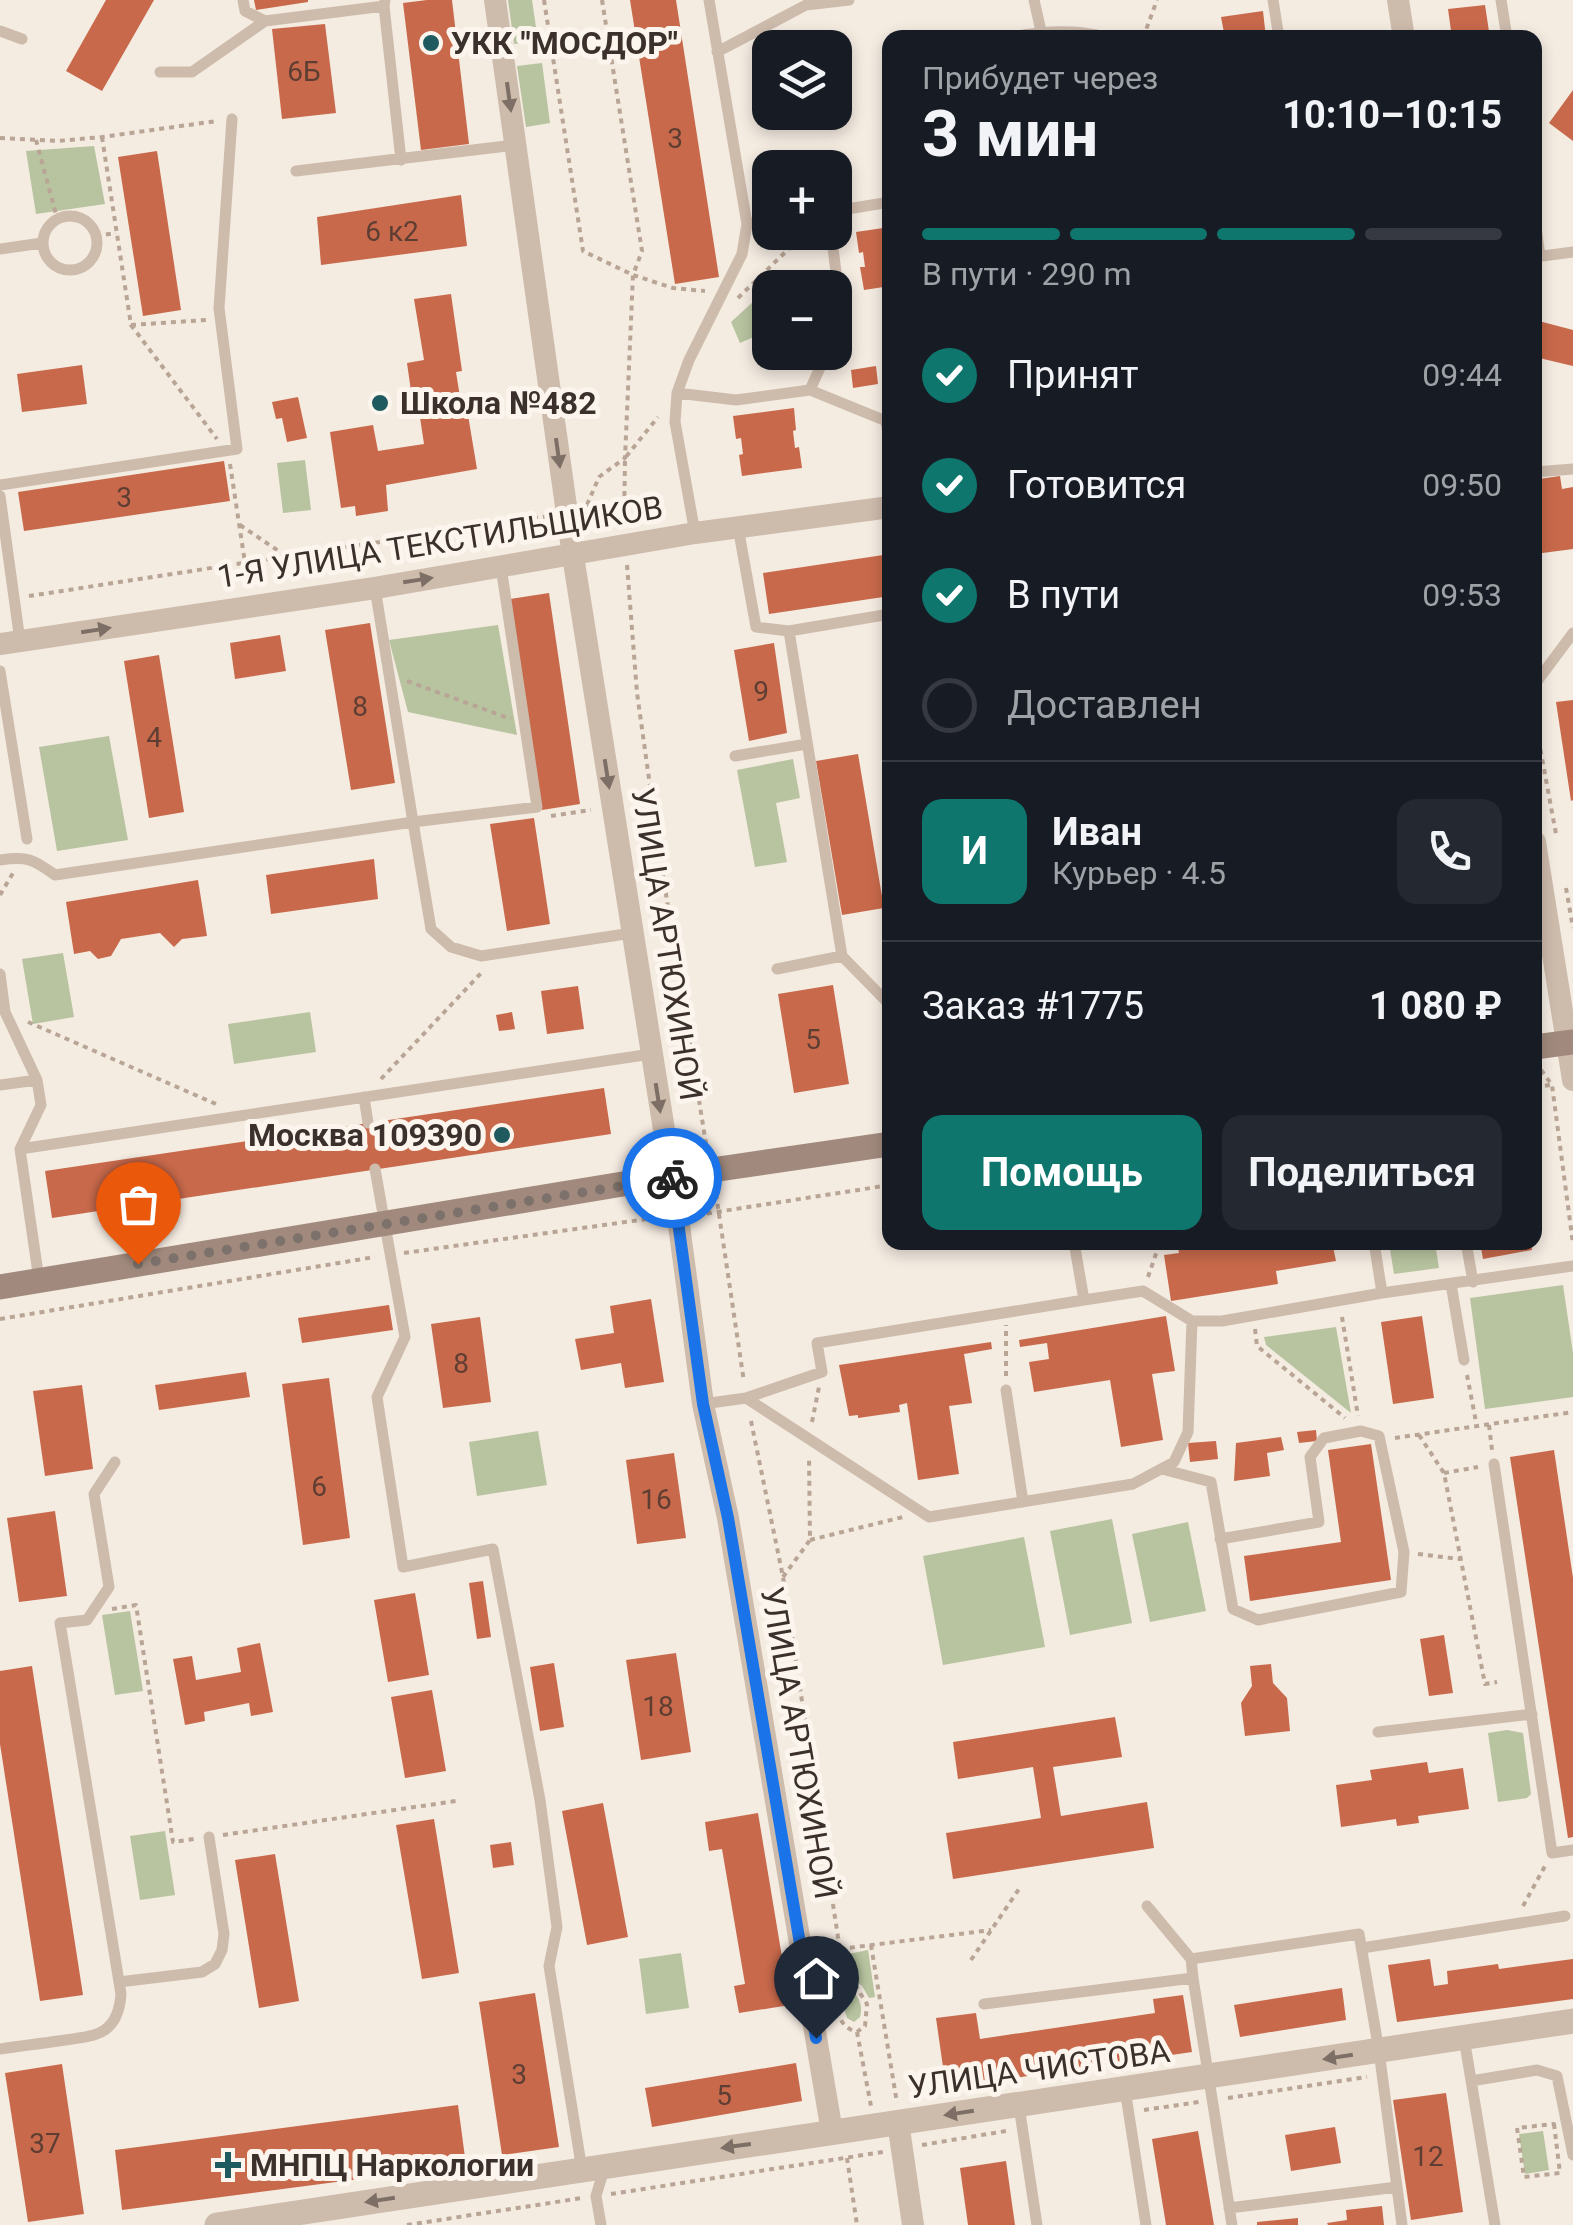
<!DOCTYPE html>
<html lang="ru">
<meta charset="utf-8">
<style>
:root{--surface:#171b24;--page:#242831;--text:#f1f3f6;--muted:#9ea1a6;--line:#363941;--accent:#0f766e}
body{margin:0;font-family:Roboto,sans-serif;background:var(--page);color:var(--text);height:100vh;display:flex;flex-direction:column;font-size:38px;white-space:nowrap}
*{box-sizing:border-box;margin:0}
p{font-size:32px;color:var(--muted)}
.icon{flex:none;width:55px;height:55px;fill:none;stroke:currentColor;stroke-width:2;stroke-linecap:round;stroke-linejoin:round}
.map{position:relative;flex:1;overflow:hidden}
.details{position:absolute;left:882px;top:30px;width:660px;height:1220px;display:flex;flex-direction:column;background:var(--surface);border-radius:20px;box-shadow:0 5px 15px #0003}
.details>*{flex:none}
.buttons{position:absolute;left:752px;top:30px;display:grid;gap:20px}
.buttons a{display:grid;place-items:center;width:100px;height:100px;border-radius:20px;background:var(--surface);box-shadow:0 5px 15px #0003;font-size:50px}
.pin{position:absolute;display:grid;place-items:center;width:85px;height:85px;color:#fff;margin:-102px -42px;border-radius:50% 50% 50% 0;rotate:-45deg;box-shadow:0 0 10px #0007}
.pin .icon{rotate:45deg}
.courier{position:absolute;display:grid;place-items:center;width:100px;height:100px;margin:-50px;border:8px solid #1a73e8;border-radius:50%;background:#fff;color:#222;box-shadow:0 2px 12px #0007}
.headline em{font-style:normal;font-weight:700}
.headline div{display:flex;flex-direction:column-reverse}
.headline{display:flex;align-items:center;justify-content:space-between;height:170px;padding:0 40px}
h1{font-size:65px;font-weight:700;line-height:75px}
.bar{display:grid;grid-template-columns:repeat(4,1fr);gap:15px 10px;align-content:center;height:120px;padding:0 40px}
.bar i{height:12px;border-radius:8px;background:var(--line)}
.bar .active{background:var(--accent)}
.bar p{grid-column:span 4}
.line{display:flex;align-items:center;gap:25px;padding:0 40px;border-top:2px solid var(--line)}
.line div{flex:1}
.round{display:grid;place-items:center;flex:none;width:105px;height:105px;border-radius:20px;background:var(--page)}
ol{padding:0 40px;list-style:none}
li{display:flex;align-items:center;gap:30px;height:110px}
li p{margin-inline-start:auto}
li .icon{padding:10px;border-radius:50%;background:var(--accent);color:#fff;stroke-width:4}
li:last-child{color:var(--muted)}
li i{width:55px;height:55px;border:5px solid var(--line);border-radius:50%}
.primary-button{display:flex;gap:20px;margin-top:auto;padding:20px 40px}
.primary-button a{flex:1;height:115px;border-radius:20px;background:var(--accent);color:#fff;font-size:40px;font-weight:700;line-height:115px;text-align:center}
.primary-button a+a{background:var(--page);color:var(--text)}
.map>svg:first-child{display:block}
.green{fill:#b8c4a0}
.building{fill:#c8694b}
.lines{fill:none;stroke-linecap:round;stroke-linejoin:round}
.path{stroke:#b9a596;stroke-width:4;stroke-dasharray:5 5;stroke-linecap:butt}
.service{stroke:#cdbbac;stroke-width:11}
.minor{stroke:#cdbbac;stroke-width:22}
.tertiary{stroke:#cdbbac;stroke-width:25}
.secondary{stroke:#a18a7d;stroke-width:25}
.oneway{fill:#7d6f65}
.done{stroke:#7c716b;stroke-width:10;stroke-dasharray:0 18}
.route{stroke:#1a73e8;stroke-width:12}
.poi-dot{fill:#1f5a5e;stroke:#fbf5ee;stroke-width:4}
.labels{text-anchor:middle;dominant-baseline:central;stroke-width:10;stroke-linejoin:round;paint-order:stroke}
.number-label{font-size:28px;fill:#5e3e33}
.poi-label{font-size:32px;font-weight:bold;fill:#3b302b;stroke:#fbf5ee;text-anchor:start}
.street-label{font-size:32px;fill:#3b302b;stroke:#fbf5ee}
</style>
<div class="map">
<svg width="1573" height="2225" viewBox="0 0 1573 2225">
<rect width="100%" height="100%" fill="#f4ebe1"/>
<path class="green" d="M508,0H532L538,41L514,44Z
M542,63L550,123L526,127L517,66Z
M94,146L105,204L36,214L26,151Z
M781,276L786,287L770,288V330L740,343L731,322Z
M305,460L311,510L283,513L277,463Z
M498,625L517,735L408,712L389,640Z
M109,736L128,840L57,851L39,747Z
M793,759L800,798L776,803L787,862L755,867L737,770Z
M63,953L74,1017L33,1024L22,959Z
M310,1012L316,1052L234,1064L228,1024Z
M1389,1243H1435L1439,1268L1394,1274Z
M1563,1285L1573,1353V1397L1485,1409L1470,1298Z
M1336,1327L1351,1413L1266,1345L1264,1337Z
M538,1431L547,1485L477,1496L469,1442Z
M1112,1519L1132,1623L1070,1635L1050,1531Z
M1188,1522L1206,1611L1150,1622L1132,1534Z
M1024,1537L1045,1647L943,1665L923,1556Z
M130,1611L143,1691L115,1695L102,1615Z
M1507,1730L1523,1733L1531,1794L1527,1798L1498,1802L1488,1733Z
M165,1831L175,1895L140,1900L130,1836Z
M868,1950L875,1997L869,1998L862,1986L852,1978L848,1954Z
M681,1953L689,2008L646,2014L639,1959Z
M851,1992C860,1996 863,2007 860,2017L854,2022L847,2018L843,2006L844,1997Z
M1543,2131L1549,2170L1525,2174L1519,2134Z"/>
<path class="building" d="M106,0H154L102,91L66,71Z
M254,0H308V2L256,10Z
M427,0H452L469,144L421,150L403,3Z
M630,0H676L719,277L675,284Z
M1485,5L1490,38H1452L1448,9Z
M1263,11L1266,38H1225L1221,17Z
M325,24L336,113L282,119L272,29Z
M783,43V48H770V103L759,104L752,47Z
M1573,90V141L1549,123Z
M157,151L181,310L143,316L118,157Z
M461,195L467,246L321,265L317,217Z
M890,227V286L864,290L860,267H865L863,252L859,253L856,232Z
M451,294L462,371L456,372L460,397H465L477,469L386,485L388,511L356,516L355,506L341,508L330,432L373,425L378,451L424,444L418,404L413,405L407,363L424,360L414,299Z
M1535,320L1573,330V366L1535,357Z
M82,365L87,404L22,412L17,374Z
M876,366L878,384L853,388L851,370Z
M298,397L307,438L287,442L282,418L276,419L272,402Z
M794,408L796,430L793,431L795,448L799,447L802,468L742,476L739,455L743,454L741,438L736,439L733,416Z
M224,461L230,501L24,531L18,492Z
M1560,476L1562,489L1573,487V549L1535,554V493L1541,492L1539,479Z
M890,554V596L769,614L763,573Z
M549,593L580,804L542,810L510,599Z
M370,623L395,783L351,790L325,630Z
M280,635L286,671L235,679L230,643Z
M774,643L787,733L749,741L734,650Z
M159,655L184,812L149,818L124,661Z
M1573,700V800L1571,801L1556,702Z
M858,754L884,908L842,915L816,761Z
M534,818L550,924L507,931L490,824Z
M374,859L378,899L271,914L266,875Z
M198,880L207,936L182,939L174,947L160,933L121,939L111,956L98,959L90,951L74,954L66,902Z
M833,985L849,1084L794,1093L778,994Z
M578,986L584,1029L547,1034L541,991Z
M512,1012L515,1029L499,1031L496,1015Z
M604,1088L611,1134L52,1218L45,1171Z
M1177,1242H1332L1336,1261L1276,1271L1278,1284L1171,1301L1164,1255L1179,1253Z
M1480,1242H1531L1532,1250L1483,1259Z
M651,1299L664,1382L625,1388L621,1363L581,1370L575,1339L614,1333L610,1306Z
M389,1305L393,1330L302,1343L298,1318Z
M1166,1316L1175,1371L1152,1374L1163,1440L1121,1447L1110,1380L1034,1392L1029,1362L1049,1359L1047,1343L1020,1347L1019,1340Z
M1422,1316L1434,1398L1393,1404L1381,1322Z
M480,1317L491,1402L443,1408L431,1324Z
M991,1342L992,1349L964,1354L972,1403L949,1406L959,1474L918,1480L907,1403L899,1405L900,1412L858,1418V1415L849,1416L839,1365Z
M246,1372L250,1397L159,1410L155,1385Z
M329,1378L350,1538L303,1545L282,1384Z
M82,1385L93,1469L45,1476L33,1391Z
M1316,1430L1317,1441L1299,1443L1297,1432Z
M1281,1437L1284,1450L1267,1453L1270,1476L1234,1481L1236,1443Z
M1216,1441L1218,1459L1190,1462L1188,1443Z
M1371,1444L1391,1580L1250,1601L1244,1556L1341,1542L1328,1450Z
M1554,1450L1573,1578V1837L1568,1838L1510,1457Z
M674,1453L686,1538L637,1544L626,1460Z
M55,1511L67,1596L19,1602L7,1518Z
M483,1581L491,1637L477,1639L469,1583Z
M415,1593L429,1675L388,1682L374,1600Z
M1444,1635L1453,1693L1429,1696L1420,1639Z
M260,1643L273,1712L251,1716L249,1703L204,1712L205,1721L185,1725L173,1659L192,1656L196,1680L241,1672L237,1648Z
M676,1653L691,1752L641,1760L626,1660Z
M554,1663L564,1727L540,1731L530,1667Z
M1271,1664L1273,1683L1287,1698L1290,1731L1245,1736L1241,1703L1252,1686L1250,1666Z
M32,1666L83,1995L40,2001L0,1744V1671Z
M432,1690L446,1771L405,1778L391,1697Z
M1115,1717L1122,1757L1053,1767L1061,1816L1147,1802L1154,1848L953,1879L946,1833L1041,1818L1033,1767L958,1779L953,1742Z
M1427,1762L1429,1773L1463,1768L1469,1809L1418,1816L1419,1823L1397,1826L1396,1819L1341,1827L1336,1785L1372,1780L1370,1770Z
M603,1803L628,1937L587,1945L562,1811Z
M758,1813L790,2005L739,2013L734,1986L745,1984L722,1849L709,1851L705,1822Z
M434,1819L459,1973L422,1979L396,1825Z
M511,1842L514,1865L493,1868L490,1845Z
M275,1854L299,2001L259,2008L235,1860Z
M1430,1959L1434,1986L1448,1984L1447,1971L1498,1964L1499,1969L1573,1959V1999L1397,2022L1388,1965Z
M1342,1988L1346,2020L1240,2037L1234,2005Z
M535,1993L559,2147L502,2155L479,2002Z
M1183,1995L1192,2052L946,2088L936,2018L976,2013L980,2039L1155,2013L1153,1999Z
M796,2063L802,2101L652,2127L645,2088Z
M62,2064L84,2214L28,2222L5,2073Z
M1446,2093L1463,2212L1411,2220L1393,2100Z
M458,2105L466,2165L122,2210L115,2150Z
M1335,2127L1341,2163L1291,2171L1285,2135Z
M1198,2131L1214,2225H1166L1152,2139Z
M1006,2161L1015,2225H968L960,2168Z
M1382,2206L1384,2225H1328L1327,2223L1347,2220L1346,2210Z
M1298,2218V2225H1257V2222Z"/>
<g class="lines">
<path class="path" d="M544,0L583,251L633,275L625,458L599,477L587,505
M602,0L642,251L633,275L673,288L705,291
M1143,38L1157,0
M102,137L131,325L217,439
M0,138L58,141L102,137L217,121
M36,140L57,218
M96,236L116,233
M738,298L806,232
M131,325L206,320
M230,464L245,563
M587,505L623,523
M240,525L286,556
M624,526L625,458L658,417
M627,565L637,693L660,857L707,1150
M29,596L549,516
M407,681L511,719
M1535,720L1556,834
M551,816L591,810
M1566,888L1573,928
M0,895L13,873
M1535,1007L1536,1016
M28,1022L216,1104
M1541,1070L1552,1085L1573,1244
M381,1079L484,970
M1535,1087L1550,1085
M716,1194L744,1382
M697,1215L890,1185
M404,1253L654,1218
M1148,1277L1160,1242
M1342,1317L1358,1416
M0,1319L375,1257
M1255,1329L1257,1346L1345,1418
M1467,1375L1477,1427
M1006,1376V1325
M751,1421L783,1577L845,1983
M812,1422L819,1387
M1489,1425L1492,1450
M1419,1435L1444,1473L1485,1684L1497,1682
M1395,1438L1573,1412
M1444,1473L1478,1467
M810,1540L903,1517
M1418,1554L1459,1559
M783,1577L810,1540L809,1456
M112,1609L136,1605L173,1842L194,1839
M223,1835L456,1801
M1523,1906L1545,1866
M871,1945L897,2103
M840,1949L991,1930
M971,1960L1019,1889
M845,1983L855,1985L867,2004L865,2026L857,2032C838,2027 834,2007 839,1990Z
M857,2032L871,2106
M1228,2098L1367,2077
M1144,2110L1199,2102
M1554,2124L1560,2173L1524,2177L1517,2128Z
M922,2145L1006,2131
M847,2158L857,2225
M611,2194L883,2152
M407,2225L582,2198"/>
<path class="service" d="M243,0L245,11L265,21
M1034,0L1041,31
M1273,0L1279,38
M1501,0L1507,38
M384,6L401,160
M0,31L22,39
M1006,38C1037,32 1066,29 1097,35L1098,38
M717,52L806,5L849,0
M160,72H192L265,21L384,6L385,0
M296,171L515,145
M835,211L890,202
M43 243a27 27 0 1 1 54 0a27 27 0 1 1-54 0Z
M1535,220L1540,256
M747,224L770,221
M831,232L842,320L835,336
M0,249L42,243
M1535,257L1573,252
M810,390L827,352
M677,393L736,400L810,390L886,421L890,420
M890,412L886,421L890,448
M1535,472L1573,469
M0,485L237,449L219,308L232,119
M0,496L20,641
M738,527L756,627L789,631L842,956L887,1002
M695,533L675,422L677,393L689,360L742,254L747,224L709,0
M375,588L413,822L537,807L501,567
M789,631L890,614
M0,671L27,839
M1535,684L1573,633
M735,756L807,744
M0,860C27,856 33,859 55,875L413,822L431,929L451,947L481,956L632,933
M777,969L842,956
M0,974L5,1012L37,1080L41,1105L20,1149L39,1280
M0,1085L37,1080
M364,1097L368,1123
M20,1149L651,1054
M375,1169L405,1337L377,1397L403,1567L493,1549L540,1800L557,1927L549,1966L582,2170
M1374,1242L1382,1293L1573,1266
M1466,1242L1473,1282
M1451,1284L1464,1360
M1084,1300L1143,1291L1192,1321
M1006,1390L1023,1502
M746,1398L822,1372L817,1343L1084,1300L1074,1242
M703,1404L746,1398L929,1517L1133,1484L1174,1462L1188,1432L1192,1321H1222L1382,1293
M1494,1464L1552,1853L1573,1850
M1162,1469L1211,1482L1233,1609L1258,1620L1401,1592L1404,1552L1379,1436L1361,1431L1324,1438L1310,1457L1319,1522L1220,1539
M1378,1732L1532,1714
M1147,1906L1191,1959
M1362,1948L1565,1916
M1193,1978L1232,2225
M119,1982L202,1972L215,1964L222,1950L224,1934L209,1837
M984,2004L1193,1978L1191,1959L1359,1934L1379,2051L1402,2225
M1464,2038L1495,2225
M0,2049C19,2046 38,2044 58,2041C93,2036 118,2037 121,1994L60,1623L87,1620L109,1587L94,1494L115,1462
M1471,2081L1537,2070L1557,2076L1573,2155
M1125,2089L1146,2225
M1019,2106L1037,2225
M1229,2208L1397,2187
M601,2225L596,2196L605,2166"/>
<path class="minor" d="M495,0L573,556L678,1218L703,1404L728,1518L832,2132
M1398,0L1404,38
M0,644L375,588L695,533L890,507
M1535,842L1573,1080
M898,2122L913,2225"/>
<path class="tertiary" d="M217,2225L1573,2021"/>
<path class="secondary" d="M1535,1047L1573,1042
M0,1287L671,1176L890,1144"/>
</g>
<defs><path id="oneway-solid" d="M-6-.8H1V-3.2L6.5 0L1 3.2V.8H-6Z" transform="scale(2.5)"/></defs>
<g class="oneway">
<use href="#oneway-solid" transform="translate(509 97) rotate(82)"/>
<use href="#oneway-solid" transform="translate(558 453) rotate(82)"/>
<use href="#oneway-solid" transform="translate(418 580) rotate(-9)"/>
<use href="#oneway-solid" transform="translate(96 630) rotate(-9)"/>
<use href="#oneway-solid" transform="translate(607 774) rotate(81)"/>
<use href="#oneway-solid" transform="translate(658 1098) rotate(81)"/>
<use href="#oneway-solid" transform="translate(1338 2057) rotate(171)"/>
<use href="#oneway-solid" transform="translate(959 2113) rotate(171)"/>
<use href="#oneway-solid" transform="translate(736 2146) rotate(172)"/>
<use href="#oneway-solid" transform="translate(380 2200) rotate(171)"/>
</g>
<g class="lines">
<path class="done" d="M138,1264L672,1178"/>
<path class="route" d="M672,1178L703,1404L728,1518L816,2038"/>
</g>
<g class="poi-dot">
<circle cx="431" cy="43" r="10"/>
<circle cx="380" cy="403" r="10"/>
<circle cx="502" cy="1135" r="10"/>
<path d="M223 2150h10v10h10v10h-10v10h-10v-10h-10v-10h10z"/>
</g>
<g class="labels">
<g class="number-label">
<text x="304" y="71">6Б</text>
<text x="675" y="138">3</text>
<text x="392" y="231">6 к2</text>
<text x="124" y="497">3</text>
<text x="761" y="691">9</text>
<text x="360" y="706">8</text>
<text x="154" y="737">4</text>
<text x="813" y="1039">5</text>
<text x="461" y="1363">8</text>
<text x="319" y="1486">6</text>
<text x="656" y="1499">16</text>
<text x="658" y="1706">18</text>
<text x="519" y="2074">3</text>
<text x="724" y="2095">5</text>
<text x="45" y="2143">37</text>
<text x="1428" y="2156">12</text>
</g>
<g class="poi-label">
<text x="451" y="43">УКК "МОСДОР"</text>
<text x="400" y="403">Школа №482</text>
<text x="482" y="1135" text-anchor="end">Москва 109390</text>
<text x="250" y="2165">МНПЦ Наркологии</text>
</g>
<g class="street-label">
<text transform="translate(440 542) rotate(-9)">1-Я УЛИЦА ТЕКСТИЛЬЩИКОВ</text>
<text transform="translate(667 944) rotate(81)">УЛИЦА АРТЮХИНОЙ</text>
<text transform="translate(799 1743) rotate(80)">УЛИЦА АРТЮХИНОЙ</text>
<text transform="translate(1039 2069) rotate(-8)">УЛИЦА ЧИСТОВА</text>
</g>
</g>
</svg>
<div class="buttons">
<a><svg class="icon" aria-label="layers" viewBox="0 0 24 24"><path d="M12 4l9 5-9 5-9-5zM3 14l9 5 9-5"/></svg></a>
<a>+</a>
<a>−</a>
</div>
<div class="pin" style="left:138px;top:1264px;background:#ea580c"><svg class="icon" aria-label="bag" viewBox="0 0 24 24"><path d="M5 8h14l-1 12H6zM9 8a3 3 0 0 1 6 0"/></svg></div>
<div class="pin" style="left:816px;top:2038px;background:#1f2937"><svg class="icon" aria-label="home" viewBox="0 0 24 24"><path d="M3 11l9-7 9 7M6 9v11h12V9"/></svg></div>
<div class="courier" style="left:672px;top:1178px"><svg class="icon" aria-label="bike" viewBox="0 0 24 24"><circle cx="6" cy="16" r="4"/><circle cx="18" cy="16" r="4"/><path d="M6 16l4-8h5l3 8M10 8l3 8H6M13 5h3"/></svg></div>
<section class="details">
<div class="headline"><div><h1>3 мин</h1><p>Прибудет через</p></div><em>10:10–10:15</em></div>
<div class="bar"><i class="active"></i><i class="active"></i><i class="active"></i><i></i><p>В пути · 290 m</p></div>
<ol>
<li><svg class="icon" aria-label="check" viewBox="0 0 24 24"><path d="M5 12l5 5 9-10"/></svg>Принят<p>09:44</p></li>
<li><svg class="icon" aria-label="check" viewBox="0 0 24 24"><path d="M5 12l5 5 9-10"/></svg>Готовится<p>09:50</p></li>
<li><svg class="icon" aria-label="check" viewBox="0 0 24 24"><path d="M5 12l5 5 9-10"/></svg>В пути<p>09:53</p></li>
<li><i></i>Доставлен</li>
</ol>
<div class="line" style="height:180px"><b class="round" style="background:var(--accent);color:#fff">И</b><div><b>Иван</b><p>Курьер · 4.5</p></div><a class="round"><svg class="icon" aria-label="phone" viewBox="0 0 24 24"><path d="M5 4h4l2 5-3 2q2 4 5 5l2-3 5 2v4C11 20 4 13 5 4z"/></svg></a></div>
<div class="line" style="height:130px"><div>Заказ #1775</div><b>1 080 ₽</b></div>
<div class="primary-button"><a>Помощь</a><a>Поделиться</a></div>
</section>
</div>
